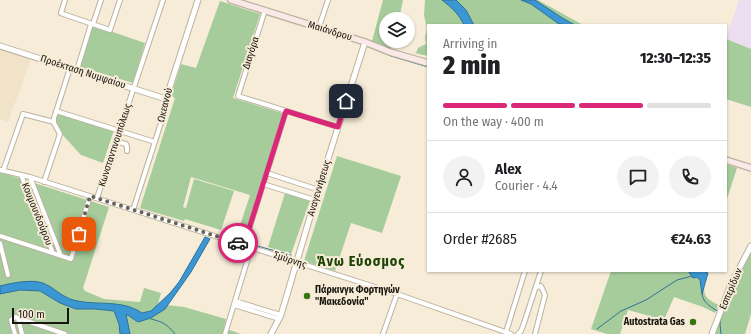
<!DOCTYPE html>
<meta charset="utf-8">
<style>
:root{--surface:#fff;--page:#f2f2f2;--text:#202124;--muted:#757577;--line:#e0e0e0;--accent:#db2777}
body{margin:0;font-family:"Fira Sans Condensed",sans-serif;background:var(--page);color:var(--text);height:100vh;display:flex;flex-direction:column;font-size:15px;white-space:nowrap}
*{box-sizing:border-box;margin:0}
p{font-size:13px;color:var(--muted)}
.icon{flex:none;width:22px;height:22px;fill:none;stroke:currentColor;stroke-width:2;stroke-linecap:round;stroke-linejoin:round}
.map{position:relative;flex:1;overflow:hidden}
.panel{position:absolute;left:427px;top:24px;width:300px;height:248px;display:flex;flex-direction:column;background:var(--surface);border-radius:0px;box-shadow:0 1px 3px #0004}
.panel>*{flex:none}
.buttons{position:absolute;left:379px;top:12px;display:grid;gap:8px}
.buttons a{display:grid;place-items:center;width:36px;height:36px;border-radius:50%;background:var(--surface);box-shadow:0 1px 3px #0004;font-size:20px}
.scale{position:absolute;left:12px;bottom:10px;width:57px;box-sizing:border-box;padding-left:4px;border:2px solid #19150e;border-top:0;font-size:11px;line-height:14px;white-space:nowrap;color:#19150e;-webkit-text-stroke:3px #f6ecd8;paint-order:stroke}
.pin{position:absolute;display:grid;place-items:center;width:34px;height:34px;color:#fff;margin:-17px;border-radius:8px;box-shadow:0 2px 6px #0006}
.courier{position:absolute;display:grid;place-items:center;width:40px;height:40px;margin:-20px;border:3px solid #db2777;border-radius:50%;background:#fff;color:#222;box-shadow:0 1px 5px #0007}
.head em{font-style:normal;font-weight:800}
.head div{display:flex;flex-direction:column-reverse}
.head{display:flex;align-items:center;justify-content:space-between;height:68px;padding:0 16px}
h1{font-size:26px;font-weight:800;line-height:30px}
.bar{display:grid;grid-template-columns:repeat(4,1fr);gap:6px 4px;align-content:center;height:48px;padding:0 16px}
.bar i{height:5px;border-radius:3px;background:var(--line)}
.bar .on{background:var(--accent)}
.bar p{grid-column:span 4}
.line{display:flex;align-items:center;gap:10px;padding:0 16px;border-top:1px solid var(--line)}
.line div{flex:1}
.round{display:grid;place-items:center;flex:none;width:42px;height:42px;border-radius:21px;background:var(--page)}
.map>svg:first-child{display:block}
.commercial{fill:#ecddf0}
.built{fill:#f1e3c8}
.green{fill:#a5cc9a}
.water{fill:#3b97d3;stroke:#317098}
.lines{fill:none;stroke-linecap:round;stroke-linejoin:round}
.stream{stroke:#317098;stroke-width:1}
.minor-casing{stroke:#bbb29f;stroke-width:6}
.tertiary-casing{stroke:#bbb29f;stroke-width:7}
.secondary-casing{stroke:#bbb29f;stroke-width:8}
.minor{stroke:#fff;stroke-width:4}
.tertiary{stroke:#fff;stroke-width:5}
.secondary{stroke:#fbe9e8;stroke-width:5.5}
.done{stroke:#666055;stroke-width:4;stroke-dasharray:0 7.2}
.route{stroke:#db2777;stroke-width:5}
.poi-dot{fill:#357510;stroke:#f6ecd8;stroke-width:1.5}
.labels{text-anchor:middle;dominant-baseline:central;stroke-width:4;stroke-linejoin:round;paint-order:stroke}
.street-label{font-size:10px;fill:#19150e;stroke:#f6ecd8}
.poi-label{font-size:10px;font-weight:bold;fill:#19150e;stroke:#f6ecd8;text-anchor:start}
.district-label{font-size:14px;font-weight:bold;letter-spacing:1px;fill:#1b4304;stroke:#f6ecd8}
</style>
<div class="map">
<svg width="751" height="334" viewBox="0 0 751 334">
<rect width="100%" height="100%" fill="#f6ecd8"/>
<path class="commercial" d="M739,0H751V49L726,39Z"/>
<path class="built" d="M0,49L31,59L8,122L0,119Z"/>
<path class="green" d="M383,0H403L399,19H386V41H393L391,49L372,41Z
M425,0H450L464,25H428V56L410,52L416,53L418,48L426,44L425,37L427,29L424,15Z
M451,0H538L583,25H472Z
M220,1L260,14L233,98L285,114L245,239L242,240L236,238L250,195L191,177L183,207L186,208L194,179L234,191L221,230L185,219L184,221L140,208L175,98L171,96L181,64L196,68Z
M92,25L145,43L133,83L78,66Z
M726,39L751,49V107L726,99Z
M58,112L114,130L103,163L81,155L60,132L55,120Z
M337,156L401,176L382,233L351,223L335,271L304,261Z
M726,164L737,168L726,202Z
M0,172L109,207L83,288L85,291L104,299L140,302L144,288L161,293L158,304L184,307L226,319L224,328L241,334H0Z
M286,190L311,198L291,254L268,247Z
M751,250V314L745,334H715L733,284Z
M611,271H705L707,275C702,292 702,298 719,305L715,313L703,307L674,297L664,320L628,310L620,334H607L591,329Z"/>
<path class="water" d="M442,0H456L466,10L474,25H464C459,14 451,7 442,0Z
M521,0H535L564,19L575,25L559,24L531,4Z
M205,237L210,239L191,272L165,309L151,318L138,322L126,314L130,334H120L119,324L114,311L95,309H76L60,303L40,291L20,290L0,294V286C12,283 31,279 43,283C53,287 60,295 70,299C94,307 120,298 142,313L151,311L170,293L179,282Z
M688,271H703L708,273L702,294L700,280L697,277L693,278Z"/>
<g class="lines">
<path class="stream" d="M369,47L391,56L428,67
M221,236L229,237L243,242
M246,243L291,255
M702,294C703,303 711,307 719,312
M151,319C163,322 167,324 175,334
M597,329L621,311L646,300L677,280L692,276
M721,334L720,324L721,317"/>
<g class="minor-casing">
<path id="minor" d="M65,0L61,13L63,14L110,30L120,0
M265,10L238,96L338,127
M93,24L101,0
M319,27L328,0
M77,70L91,24
M56,111L155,142
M115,141L126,144L127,147V151
M0,170L30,177L397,294L511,334
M3,171L23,114L54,122
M267,173L319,190
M21,175L53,253
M30,177L61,256
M44,182L60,134L54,123V118L70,68
M263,184L315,200
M97,198L163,0
M133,210L167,104L166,99
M0,236L71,259L90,196
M0,243L8,275
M244,245L286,111
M235,301L281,315
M234,305L279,319
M18,318L22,334
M506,332L525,271
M15,334L11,320L15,317L65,334
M225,334L251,248
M383,334L397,294
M518,334L521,331L524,323L541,271
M535,334L545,295L541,286L536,287"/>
</g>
<g class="tertiary-casing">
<path id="tertiary" d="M0,46L166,99L198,0
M271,334L281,315L315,200L365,42
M712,334L731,284L751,246"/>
</g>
<g class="secondary-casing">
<path id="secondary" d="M231,0L365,42L390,52L428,63
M726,160L751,168"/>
</g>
<use href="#minor" class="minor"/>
<use href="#tertiary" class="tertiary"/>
<use href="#secondary" class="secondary"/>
</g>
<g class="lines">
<path class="done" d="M79,234L90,196L238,243"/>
<path class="route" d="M238,243L244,245L286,111L338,127L346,101"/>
</g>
<g class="poi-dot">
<circle cx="307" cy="296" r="4"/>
<circle cx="693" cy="322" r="4"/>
</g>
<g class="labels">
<g class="street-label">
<text transform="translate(330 31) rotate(17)">Μαιάνδρου</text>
<text transform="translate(251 53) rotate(-72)">Διαγόρα</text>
<text transform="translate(83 72) rotate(18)">Προέκταση Νυμφαίου</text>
<text transform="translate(165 105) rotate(-76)">Ωκεανού</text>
<text transform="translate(115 145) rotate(-72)">Κωνσταντινουπόλεως</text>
<text transform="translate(319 188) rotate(-73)">Αναγεννήσεως</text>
<text transform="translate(37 214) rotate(68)">Κουμουνδούρου</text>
<text transform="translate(290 260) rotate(18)">Σμύρνης</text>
<text transform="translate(731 289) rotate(-67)">Εσπερίδων</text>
</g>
<g class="poi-label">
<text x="315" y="290">Πάρκινγκ Φορτηγών<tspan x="315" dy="12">"Μακεδονία"</tspan></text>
<text x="685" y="322" text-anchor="end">Autostrata Gas</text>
</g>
<g class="district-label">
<text x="361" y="261">Άνω Εύοσμος</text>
</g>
</g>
</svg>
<div class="buttons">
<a><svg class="icon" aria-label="layers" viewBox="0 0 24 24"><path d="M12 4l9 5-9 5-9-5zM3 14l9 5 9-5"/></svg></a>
</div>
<div class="scale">100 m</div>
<div class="pin" style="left:79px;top:234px;background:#ea580c"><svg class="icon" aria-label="bag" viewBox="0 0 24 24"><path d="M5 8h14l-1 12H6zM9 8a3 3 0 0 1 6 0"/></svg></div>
<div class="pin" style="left:346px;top:101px;background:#1f2937"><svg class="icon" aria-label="home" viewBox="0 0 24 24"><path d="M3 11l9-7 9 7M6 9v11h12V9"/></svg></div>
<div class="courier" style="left:238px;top:243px"><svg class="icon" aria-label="car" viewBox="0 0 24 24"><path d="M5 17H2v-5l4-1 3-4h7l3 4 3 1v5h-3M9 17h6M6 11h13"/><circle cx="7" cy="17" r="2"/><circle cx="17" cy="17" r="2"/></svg></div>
<section class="panel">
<div class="head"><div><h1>2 min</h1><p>Arriving in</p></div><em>12:30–12:35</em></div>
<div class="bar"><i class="on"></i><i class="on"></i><i class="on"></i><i></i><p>On the way · 400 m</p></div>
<div class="line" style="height:72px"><a class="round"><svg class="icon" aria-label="person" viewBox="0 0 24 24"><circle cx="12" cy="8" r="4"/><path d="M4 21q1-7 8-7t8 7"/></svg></a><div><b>Alex</b><p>Courier · 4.4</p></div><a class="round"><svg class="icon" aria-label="chat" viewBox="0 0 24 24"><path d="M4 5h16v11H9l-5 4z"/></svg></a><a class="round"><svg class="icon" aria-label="phone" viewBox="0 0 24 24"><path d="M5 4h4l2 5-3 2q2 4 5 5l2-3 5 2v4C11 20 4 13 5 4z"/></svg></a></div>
<div class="line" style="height:52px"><div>Order #2685</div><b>€24.63</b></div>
</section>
</div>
